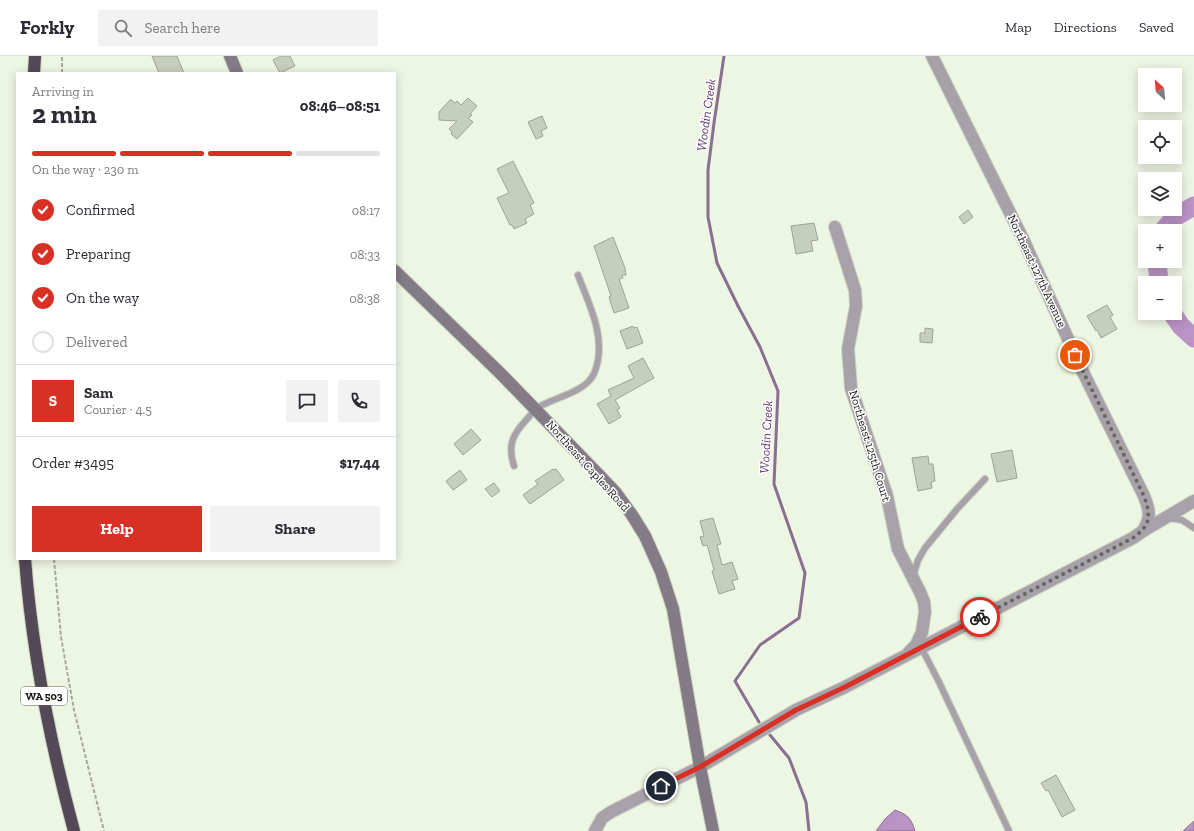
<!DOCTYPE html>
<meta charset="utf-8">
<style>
:root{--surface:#fff;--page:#f2f2f3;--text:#2b2b33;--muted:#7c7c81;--line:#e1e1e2;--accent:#d93025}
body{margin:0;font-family:"Zilla Slab",serif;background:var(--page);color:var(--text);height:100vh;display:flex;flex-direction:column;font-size:15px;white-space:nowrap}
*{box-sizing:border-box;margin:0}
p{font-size:13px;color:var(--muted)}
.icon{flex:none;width:22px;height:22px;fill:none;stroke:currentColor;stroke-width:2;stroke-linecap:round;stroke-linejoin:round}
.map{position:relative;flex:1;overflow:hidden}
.side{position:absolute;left:16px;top:16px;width:380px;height:488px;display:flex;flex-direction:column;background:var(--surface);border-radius:0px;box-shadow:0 2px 10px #0003}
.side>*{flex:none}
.needle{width:26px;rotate:334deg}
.tools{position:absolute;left:1138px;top:12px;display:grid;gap:8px}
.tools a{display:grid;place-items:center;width:44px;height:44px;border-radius:0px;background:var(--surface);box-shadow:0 2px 10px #0003;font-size:20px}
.pin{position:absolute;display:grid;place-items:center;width:34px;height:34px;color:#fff;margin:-17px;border:2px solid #fff;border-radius:50%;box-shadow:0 1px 4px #0007}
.courier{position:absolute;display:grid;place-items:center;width:40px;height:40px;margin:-20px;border:3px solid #d93025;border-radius:50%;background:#fff;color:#222;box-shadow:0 1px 5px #0007}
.headline em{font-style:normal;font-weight:700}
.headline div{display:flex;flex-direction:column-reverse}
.headline{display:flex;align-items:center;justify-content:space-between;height:68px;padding:0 16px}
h1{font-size:26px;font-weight:700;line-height:30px}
.bar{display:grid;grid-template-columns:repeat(4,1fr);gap:6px 4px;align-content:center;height:48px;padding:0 16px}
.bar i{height:5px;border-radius:3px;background:var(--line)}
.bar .current{background:var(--accent)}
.bar p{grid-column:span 4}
.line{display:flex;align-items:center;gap:10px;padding:0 16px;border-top:1px solid var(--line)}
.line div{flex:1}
.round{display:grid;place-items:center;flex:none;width:42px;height:42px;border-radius:0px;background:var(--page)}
ol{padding:0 16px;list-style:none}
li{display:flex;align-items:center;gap:12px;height:44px}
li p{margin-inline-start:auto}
li .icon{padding:4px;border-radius:50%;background:var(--accent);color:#fff;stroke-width:4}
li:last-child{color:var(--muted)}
li i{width:22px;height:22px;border:2px solid var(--line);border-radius:50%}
.cta{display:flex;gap:8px;margin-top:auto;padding:8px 16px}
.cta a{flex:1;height:46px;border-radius:0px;background:var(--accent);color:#fff;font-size:16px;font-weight:700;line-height:46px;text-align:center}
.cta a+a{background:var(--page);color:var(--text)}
header{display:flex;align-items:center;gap:24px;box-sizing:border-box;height:56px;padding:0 20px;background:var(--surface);border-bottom:1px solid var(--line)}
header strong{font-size:19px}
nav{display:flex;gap:22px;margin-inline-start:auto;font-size:14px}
.search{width:280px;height:36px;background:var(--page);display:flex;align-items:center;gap:10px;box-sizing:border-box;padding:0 14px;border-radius:0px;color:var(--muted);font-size:15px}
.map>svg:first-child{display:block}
.water{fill:#ba93c5;stroke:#896f90}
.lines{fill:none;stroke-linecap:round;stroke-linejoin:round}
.stream{stroke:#896f90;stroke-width:3}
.river{stroke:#ba93c5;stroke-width:19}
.building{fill:#c6cebc;stroke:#9da493}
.lane-casing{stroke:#cbd2c2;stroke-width:8}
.street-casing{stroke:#cbd2c2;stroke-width:14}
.secondary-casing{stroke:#cbd2c2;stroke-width:14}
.highway-casing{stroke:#cbd2c2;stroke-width:14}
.path{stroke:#a4aa9c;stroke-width:2;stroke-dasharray:4 2;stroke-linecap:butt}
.lane{stroke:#a7a2a9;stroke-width:6}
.street{stroke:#a7a2a9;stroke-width:12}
.secondary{stroke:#837b85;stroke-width:12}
.highway{stroke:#544957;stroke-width:12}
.done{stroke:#63675c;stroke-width:4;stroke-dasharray:0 7.2}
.route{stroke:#d93025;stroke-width:5}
.labels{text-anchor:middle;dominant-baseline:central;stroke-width:3;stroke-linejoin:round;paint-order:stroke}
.shield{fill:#fff;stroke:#5d5f5a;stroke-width:1}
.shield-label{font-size:11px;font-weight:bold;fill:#181b14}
.street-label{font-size:12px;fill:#181b14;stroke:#fff}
.water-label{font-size:13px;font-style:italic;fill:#5f2f6c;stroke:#fff}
</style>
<header>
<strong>Forkly</strong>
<div class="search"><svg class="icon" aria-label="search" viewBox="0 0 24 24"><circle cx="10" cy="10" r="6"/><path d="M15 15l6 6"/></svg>Search here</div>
<nav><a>Map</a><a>Directions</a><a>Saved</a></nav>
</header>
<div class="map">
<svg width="1194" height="775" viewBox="0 0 1194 775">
<rect width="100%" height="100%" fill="#edf5e3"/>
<path class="water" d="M895,754C908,759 911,762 915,775H876L885,763Z
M1194,765V775H1183Z"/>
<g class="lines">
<path class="stream" d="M724,0L714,67L708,114V161L717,207L738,250L760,291L778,335L774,428L805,517L799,562L760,589L735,625L759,666
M770,679L789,702L806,746L809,775"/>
<path class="river" d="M1163,175L1175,161L1194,150
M1157,205L1159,227
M1172,257L1181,270L1194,282"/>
</g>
<path class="building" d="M152,0H177L184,17H159Z
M281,0H290L295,10L280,17L273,4Z
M468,42L477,50L470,58L472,59L468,62L473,66L457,83L451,78L452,76L449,73L457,65L439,64V56L450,44H452L455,47L457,45L461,49Z
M542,60L547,72L541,75L543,80L536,83L528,66Z
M513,105L534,147L530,149L534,158L525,163L527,167L514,173L512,169H510L497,142L509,137L497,113Z
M968,154L973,161L964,168L959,161Z
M814,167L818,184L811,185L813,195L796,198L791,170Z
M613,181L625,212L626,219H622L623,222L619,223L629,252L614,257L609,241L611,240L594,190Z
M1107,249L1113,259L1110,261L1117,273L1101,282L1097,274L1096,275L1087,260Z
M633,270L634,272L637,271L643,287L627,293L620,275Z
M925,272L933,273L932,287L920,286V277H925Z
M643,302L654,322L615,344L620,352L617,354L621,361L609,368L597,348L611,340L608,334L634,322L628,310Z
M471,373L481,384L463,399L454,388Z
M1012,394L1017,422L997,426L991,398Z
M928,400L929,408H933L935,425L931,426L932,432L918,435L912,402Z
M553,413L554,414L556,413L564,424L530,448L523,439L538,428L535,425Z
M460,414L467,424L453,434L446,425Z
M494,427L500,435L492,441L485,433Z
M713,462L721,488L717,489L722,509L732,506L738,523L732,525L735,533L719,538L712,515L714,514L708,492L707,489L703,490L700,481L704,480L700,465Z
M1056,719L1075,754L1062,761L1048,734L1046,735L1041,727Z"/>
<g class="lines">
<g class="lane-casing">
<path id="lane" d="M514,410C507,389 513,378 527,363C530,360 533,355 537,352C553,342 582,337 592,321C595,317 597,309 598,304C603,274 588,246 578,219
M1169,462L1182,464L1194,472
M913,521L918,504L925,492L957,453L985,423
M921,591L939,626L1009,775"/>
</g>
<g class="street-casing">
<path id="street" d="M932,0L1023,183L1082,314L1144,440C1150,455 1151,461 1143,475
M835,171L855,234L856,250L848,293L851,332L887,440L898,493L920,536L924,546L925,556L922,576L916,589L909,596
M595,775L602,762L611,756L700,711L796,654L845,631L1133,482L1143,475L1194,445"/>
</g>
<g class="secondary-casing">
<path id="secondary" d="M230,0L237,17
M395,215L501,318L598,418L616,437L632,459L645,480L661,516L673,553L700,711L713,775"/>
</g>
<g class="highway-casing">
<path id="highway" d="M34,17L35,0
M25,503C32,595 50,686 74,775"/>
</g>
<path class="path" d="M62,17V0
M54,503L61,581L74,654L104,775"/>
<use href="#lane" class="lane"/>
<use href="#street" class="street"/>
<use href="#secondary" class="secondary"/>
<use href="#highway" class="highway"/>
</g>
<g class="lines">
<path class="done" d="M980,561L1133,482C1151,469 1151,460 1144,440L1075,299"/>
<path class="route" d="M661,730L700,711L796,654L845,631L980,561"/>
</g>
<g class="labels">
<rect class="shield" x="21" y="631" width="46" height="18" rx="3"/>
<g class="shield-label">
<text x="44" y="640">WA 503</text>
</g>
<g class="street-label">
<text transform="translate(1037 215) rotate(65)">Northeast 127th Avenue</text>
<text transform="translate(870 390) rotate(73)">Northeast 125th Court</text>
<text transform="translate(588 410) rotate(48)">Northeast Caples Road</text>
</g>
<g class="water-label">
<text transform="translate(706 59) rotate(-82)">Woodin Creek</text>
<text transform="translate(766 381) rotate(-87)">Woodin Creek</text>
</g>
</g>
</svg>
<div class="tools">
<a><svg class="needle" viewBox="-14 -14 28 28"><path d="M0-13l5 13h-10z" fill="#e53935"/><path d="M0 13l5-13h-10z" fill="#7c7c81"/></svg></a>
<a><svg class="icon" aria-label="locate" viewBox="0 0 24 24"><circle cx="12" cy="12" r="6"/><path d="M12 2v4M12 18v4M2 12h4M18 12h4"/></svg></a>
<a><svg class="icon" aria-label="layers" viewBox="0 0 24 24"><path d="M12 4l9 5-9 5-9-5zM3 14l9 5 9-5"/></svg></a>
<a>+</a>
<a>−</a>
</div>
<div class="pin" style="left:1075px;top:299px;background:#ea580c"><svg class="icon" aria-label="bag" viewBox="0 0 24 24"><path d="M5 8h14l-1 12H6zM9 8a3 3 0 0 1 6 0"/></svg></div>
<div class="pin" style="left:661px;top:730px;background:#1f2937"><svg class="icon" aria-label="home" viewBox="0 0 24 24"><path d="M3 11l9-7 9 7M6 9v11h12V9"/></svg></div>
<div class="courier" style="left:980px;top:561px"><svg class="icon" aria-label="bike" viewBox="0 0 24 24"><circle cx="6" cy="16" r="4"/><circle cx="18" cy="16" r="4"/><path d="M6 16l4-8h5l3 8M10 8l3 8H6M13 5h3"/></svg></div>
<section class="side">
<div class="headline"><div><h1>2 min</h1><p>Arriving in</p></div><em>08:46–08:51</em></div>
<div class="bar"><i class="current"></i><i class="current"></i><i class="current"></i><i></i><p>On the way · 230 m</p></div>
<ol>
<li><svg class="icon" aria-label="check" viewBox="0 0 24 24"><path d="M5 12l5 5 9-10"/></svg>Confirmed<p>08:17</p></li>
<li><svg class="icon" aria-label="check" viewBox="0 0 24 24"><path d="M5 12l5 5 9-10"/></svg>Preparing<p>08:33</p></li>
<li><svg class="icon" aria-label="check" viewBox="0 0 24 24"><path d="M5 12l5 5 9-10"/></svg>On the way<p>08:38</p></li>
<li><i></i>Delivered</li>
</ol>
<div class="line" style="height:72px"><b class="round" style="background:var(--accent);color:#fff">S</b><div><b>Sam</b><p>Courier · 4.5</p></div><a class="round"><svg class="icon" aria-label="chat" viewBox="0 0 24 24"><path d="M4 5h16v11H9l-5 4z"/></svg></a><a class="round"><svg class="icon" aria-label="phone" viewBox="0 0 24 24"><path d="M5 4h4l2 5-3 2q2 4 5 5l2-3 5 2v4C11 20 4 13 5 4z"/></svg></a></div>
<div class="line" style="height:52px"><div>Order #3495</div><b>$17.44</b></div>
<div class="cta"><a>Help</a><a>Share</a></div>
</section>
</div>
